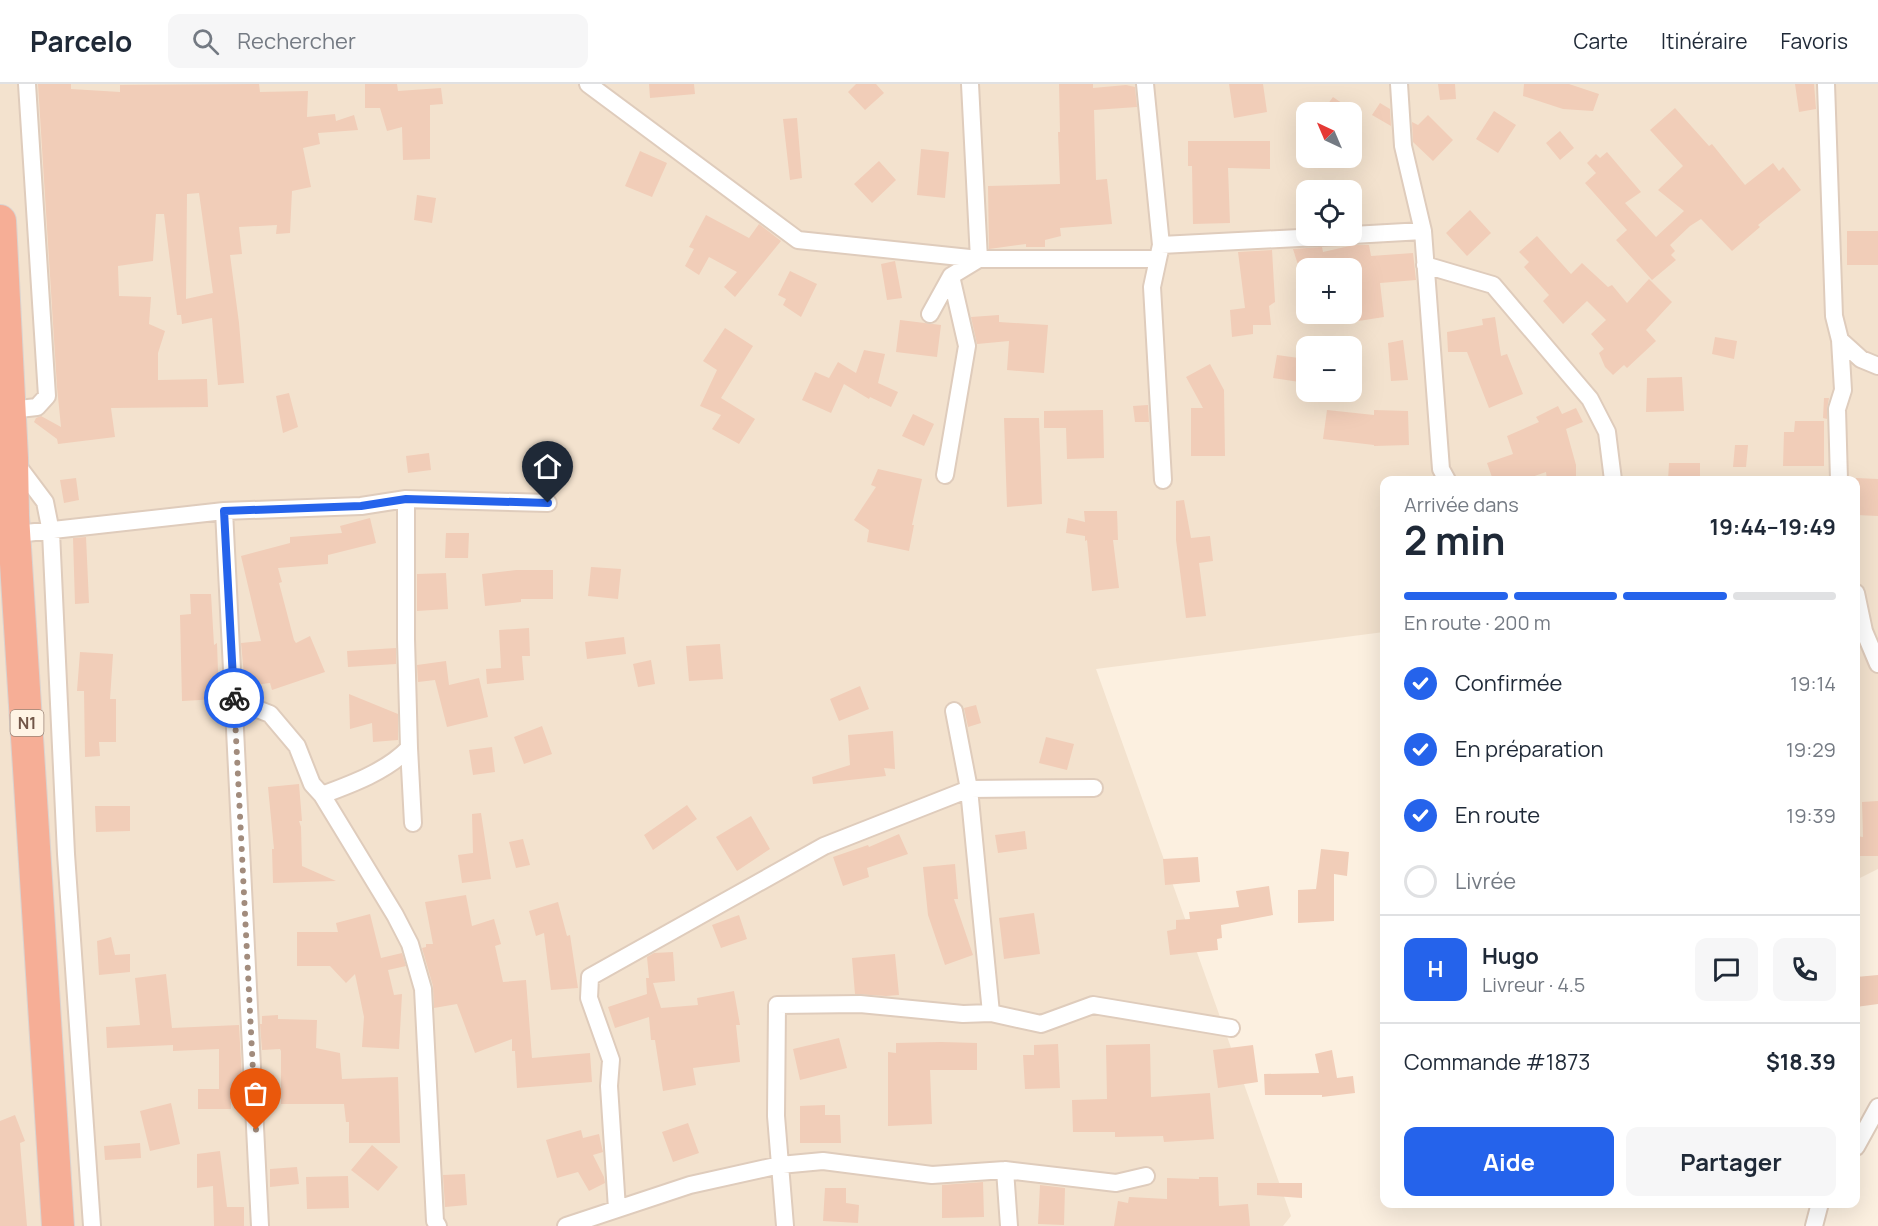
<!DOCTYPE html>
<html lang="fr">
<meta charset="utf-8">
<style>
:root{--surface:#fff;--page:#f6f6f7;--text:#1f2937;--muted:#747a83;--line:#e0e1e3;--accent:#2563eb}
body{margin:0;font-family:Manrope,sans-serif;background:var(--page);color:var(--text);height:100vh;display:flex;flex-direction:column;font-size:22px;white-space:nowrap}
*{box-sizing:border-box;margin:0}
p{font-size:20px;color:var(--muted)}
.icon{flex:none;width:33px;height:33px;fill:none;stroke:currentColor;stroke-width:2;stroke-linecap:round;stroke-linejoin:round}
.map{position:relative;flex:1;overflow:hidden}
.sheet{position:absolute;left:1380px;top:392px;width:480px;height:732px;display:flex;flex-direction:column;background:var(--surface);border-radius:12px;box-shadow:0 6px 24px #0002}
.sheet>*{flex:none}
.needle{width:39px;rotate:316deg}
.controls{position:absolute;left:1296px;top:18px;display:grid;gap:12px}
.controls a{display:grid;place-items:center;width:66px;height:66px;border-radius:12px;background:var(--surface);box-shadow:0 6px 24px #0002;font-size:30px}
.pin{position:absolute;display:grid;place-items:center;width:51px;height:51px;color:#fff;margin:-62px -26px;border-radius:50% 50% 50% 0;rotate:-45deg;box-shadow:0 0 6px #0007}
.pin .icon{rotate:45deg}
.courier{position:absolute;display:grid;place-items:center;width:60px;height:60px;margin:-30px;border:4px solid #2563eb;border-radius:50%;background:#fff;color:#222;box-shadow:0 2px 8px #0007}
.head em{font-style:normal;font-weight:700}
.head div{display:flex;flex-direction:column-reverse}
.head{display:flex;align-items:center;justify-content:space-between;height:102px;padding:0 24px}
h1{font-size:39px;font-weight:700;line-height:45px}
.bar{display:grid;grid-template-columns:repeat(4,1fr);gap:9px 6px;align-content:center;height:72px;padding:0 24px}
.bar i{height:8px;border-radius:4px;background:var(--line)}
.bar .current{background:var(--accent)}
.bar p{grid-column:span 4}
.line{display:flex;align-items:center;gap:15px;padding:0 24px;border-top:2px solid var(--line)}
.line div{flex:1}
.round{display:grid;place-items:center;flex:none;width:63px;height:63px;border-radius:12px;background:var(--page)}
ol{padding:0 24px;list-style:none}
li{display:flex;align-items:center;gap:18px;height:66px}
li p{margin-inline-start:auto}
li .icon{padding:6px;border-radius:50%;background:var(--accent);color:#fff;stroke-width:4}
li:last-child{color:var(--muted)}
li i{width:33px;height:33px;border:3px solid var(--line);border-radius:50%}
.button{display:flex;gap:12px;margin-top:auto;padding:12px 24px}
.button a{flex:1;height:69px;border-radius:12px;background:var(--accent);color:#fff;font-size:24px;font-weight:700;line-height:69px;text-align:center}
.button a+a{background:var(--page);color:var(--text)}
header{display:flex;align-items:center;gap:36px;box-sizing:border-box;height:84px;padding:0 30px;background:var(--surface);border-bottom:2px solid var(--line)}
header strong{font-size:28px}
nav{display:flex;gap:33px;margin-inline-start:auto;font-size:21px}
.search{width:420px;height:54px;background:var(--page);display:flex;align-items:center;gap:15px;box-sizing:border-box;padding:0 21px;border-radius:12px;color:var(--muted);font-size:22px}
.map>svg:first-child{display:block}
.residential{fill:#f3e2ce;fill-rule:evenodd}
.building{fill:#f1cdb8;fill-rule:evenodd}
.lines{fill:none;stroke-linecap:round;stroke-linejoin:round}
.street-casing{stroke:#dfccbc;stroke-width:20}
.highway-casing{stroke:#dad3cf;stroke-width:34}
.street{stroke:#fff;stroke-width:16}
.highway{stroke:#f6ae96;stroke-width:32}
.done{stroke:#a28c7d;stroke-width:6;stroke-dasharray:0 10.8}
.route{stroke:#2563eb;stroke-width:8}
.labels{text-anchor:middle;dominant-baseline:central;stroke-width:4.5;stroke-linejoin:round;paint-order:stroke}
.shield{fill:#fff4e5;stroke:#9c8577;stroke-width:1.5}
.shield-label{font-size:16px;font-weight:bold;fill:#725648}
</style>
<header>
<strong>Parcelo</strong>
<div class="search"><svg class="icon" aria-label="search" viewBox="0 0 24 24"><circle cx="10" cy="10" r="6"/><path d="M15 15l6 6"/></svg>Rechercher</div>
<nav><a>Carte</a><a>Itinéraire</a><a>Favoris</a></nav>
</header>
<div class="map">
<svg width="1878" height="1142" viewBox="0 0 1878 1142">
<rect width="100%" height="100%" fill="#fcf0e0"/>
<path class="residential" d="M0,0H1878V785L1856,796V396H1384V548L1096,585L1291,1132L1283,1142H0ZM1306,28H1352V74H1306ZM1306,106H1352V152H1306ZM1306,184H1352V230H1306ZM1306,262H1352V308H1306Z"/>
<path class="building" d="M38,0H71V5L120,8V1L259,0L260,8L308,7L307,33L335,30L336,37L354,31L358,46L318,49L320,60L303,64L311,103L292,107L290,149L276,150L277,141L239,143L242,170L230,171L239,239L244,299L218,301L212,234L182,240L181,231H177L164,130H156L153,177L118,182L119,212L151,213L149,240L165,247L158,269V296L207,295L208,323L111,324L115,353L58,360L57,355L34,338L36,334L41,332L61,343L57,303ZM199,109L213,209L186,215L187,110Z
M365,0H397L398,7L441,4L443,20L430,21V75L403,76L402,43L387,47L380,24H365Z
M649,0H694L695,10L650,14Z
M856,0H876L884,9L865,26L848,8Z
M1059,0H1093V4L1126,1L1135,3L1137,23L1094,26L1096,96L1107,95L1112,140L1060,144L1061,152L1045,156V163H1026V160L989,165L988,102L1060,100L1058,48H1060Z
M1229,0H1263L1267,28L1234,34Z
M1438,0H1455L1456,15L1440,16Z
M1524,0H1569L1599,10L1593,27L1563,25L1523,12Z
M1795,0H1814L1816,25L1799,28Z
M1333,13L1355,28H1322Z
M1380,19L1390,25L1391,42L1372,31Z
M1675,24L1709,62L1712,60L1745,101L1773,79L1779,87L1783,83L1801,106L1758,141L1760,143L1732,167L1701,135L1690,142L1670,161L1675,167L1671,171L1676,176L1652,196L1616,156L1627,146L1585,99L1596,89L1587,79L1596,70L1600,74L1607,68L1641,108L1625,119L1656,153L1684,127L1658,106L1683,82L1650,46Z
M1494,27L1516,41L1498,69L1476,55Z
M1428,31L1453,56L1433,77L1413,58L1412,38L1418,41Z
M797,34L802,94L790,96L783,35Z
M1560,47L1574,64L1560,76L1546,59Z
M1188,57H1270V85L1228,84L1230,139L1193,140L1192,82H1188Z
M921,65L949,68L945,114L917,111Z
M640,67L667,79L652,113L625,102Z
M879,77L896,96L872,119L854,100Z
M417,111L436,114L432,139L414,136Z
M1470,126L1491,149L1467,172L1446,149Z
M706,131L749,154L759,140L781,157L735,213L724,203L737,188L709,173L699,191L685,182L694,165L689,163Z
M1847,147H1878V181H1847Z
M1537,152L1571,190L1582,179L1608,203L1612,201L1627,219L1649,195L1672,218L1646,246L1656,257L1627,284L1624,281L1613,291L1605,283L1599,269L1604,265L1591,250L1606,236L1587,217L1563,240L1543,217L1549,211L1524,183L1529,178L1519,168Z
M1354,161H1369L1371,172L1413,169L1416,196L1380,199L1384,233L1352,238V184H1299L1293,165L1322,163L1323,168Z
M1272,166L1275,218L1269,222L1271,241H1253V250L1232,253L1230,226L1245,224L1238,168Z
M895,177L902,214L887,216L881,180Z
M790,187L817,200L801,233L783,221L786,215L778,211Z
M999,231V238L1048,241L1044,289L1007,286L1009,257L977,260L971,233Z
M1495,233L1501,272L1507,270L1523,310L1489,324L1467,268H1448L1447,248L1483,241L1482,235Z
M900,236L941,241L937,273L896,268Z
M725,244L753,262L721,314L755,335L739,360L712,345L721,331L700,322L717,286L703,277Z
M1715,253L1737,257L1734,275L1712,270Z
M1403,256L1408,296L1391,297L1388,259Z
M864,266L885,270L878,299L898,308L891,323L870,313L869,315L844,300L831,329L802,316L815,288L829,294L838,278L856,289Z
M1277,271L1306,275V299L1273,294Z
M1210,280L1224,306L1225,372H1191V324H1203L1186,293Z
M1682,293L1684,327L1646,328L1647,294Z
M289,309L298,343L283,349L276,312Z
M1824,314H1829L1827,325V335L1823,334Z
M1148,321L1149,338H1135L1133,322Z
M1558,322L1562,330L1576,324L1583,338L1566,345L1576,381V396H1547L1546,388L1523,396H1493L1487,379L1513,370L1507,352L1539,338L1536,333Z
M1103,326L1104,374L1067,375L1066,344H1044V327Z
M1327,326L1374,331V326L1408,327L1409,361L1374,362V361L1323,355Z
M913,330L934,340L924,362L902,352Z
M1004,334H1039L1042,420L1007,423Z
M1795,337H1824V382H1783L1784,348H1794Z
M1735,361H1748L1746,383H1733Z
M429,369L431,386L408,389L406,372Z
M1669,379H1700V396H1668Z
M878,385L922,395L912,441H914L909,467L867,458L869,446L854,436L876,403L871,401Z
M76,394L79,416L64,419L60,396Z
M1856,394L1878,395V432L1856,431Z
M1184,416L1191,454L1210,452L1213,477L1199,479L1206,532L1186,534L1176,456V417Z
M1084,427H1117L1118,456H1113L1119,504L1092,507L1087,456L1085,457V452L1066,449L1068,434L1085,438Z
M370,434L376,459L328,471V480L278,484L282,498L279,499L294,556L296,559L310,552L325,588L272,606L270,599L245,602L241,559L261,557L241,472L290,459V453L342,449L340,442Z
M446,449H469L468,474H445Z
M86,453L89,519L75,520L73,454Z
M591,483L621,485L618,515L588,512Z
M516,486H553V515H521V518L485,522L482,490Z
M446,489L448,525L417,527V490Z
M190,510H211L214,561L217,559L219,615L182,617L180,531L191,530Z
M529,544L530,572H522L524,596L487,600L486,585L501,584L499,546Z
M624,553L626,570L587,575L585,558Z
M720,560L723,595L689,597L686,562Z
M396,564V580L348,583L347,567Z
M80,568L113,570L110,615H116V658H99L100,672L85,673L84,607H77Z
M651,576L655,600L638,603L633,580Z
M446,577L449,601L479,594L488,633L447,643L435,596L418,598L417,581Z
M860,602L869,625L839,637L830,615Z
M349,610L398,630V656L373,658L372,639L350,645Z
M976,621L981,639L968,643L964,624Z
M542,642L552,670L524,680L514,653Z
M893,647L895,685L884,684L886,692L813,700L812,693L850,681L848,651Z
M1046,653L1074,660L1067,686L1039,679Z
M492,663L495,688L473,691L469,666Z
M299,700L302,737H299L301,743L302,782L336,797L273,799L272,765H274L268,703Z
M1878,717V772H1856V752L1863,753L1862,718Z
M687,721L697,735L653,766L644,751Z
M95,722H130V747L96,748Z
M481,729L491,795L462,799L458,771L473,769L472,730Z
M751,732L770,765L737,787L716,753Z
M1025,747L1027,765L998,769L995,751Z
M899,750L908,770L867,784L869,793L843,802L833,773L868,761L869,763Z
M523,755L530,781L516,784L509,758Z
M1321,765L1349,768L1347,792L1334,790V837L1298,839V806L1316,805Z
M1198,773L1200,798L1165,801L1163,775Z
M955,780L958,815H954L973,871L945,881L928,831L923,783Z
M1269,802L1273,831L1221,841L1222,854L1217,855L1218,866L1170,871L1167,847L1176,845V836L1190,835L1189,828L1239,823L1236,807Z
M466,811L472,842L494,835L501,860L495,862L503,898L526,896L532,974L590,969L592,998L517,1004L515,967H512V955L475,969L457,920L434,924L433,902L422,864L426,863V860H433L425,818Z
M558,818L567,852L570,851L578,904L551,906L544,849L536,852L529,827Z
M1034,829L1040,870L1004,875L999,834Z
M370,830L381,874L402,869L406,882L388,886L394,911L402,910L399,965L362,963L364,933L355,890L346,899L330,882H297V848H338L336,839Z
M739,831L747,855L721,864L712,841Z
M111,853L115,871L130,870V888L99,891L97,857Z
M673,868L675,897L653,899L661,924L698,921L697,914L734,907L740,941H736L740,978L693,984L696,1001L663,1007L655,956H651L649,933L615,944L608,923L647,910L646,894H649L647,873L654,869Z
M895,870L899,911L886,912L855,910L852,874Z
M166,890L172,944L239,941L243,1012H231V1025H198V1005H219V965L173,967V961L107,964L106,943L140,941L135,894Z
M1878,891V920L1856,923V893Z
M278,931V935L317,936L316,964L340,969L342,995L398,993L400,1059H349V1038H346L344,1020H281V967L280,965L262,966L260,940H262V932Z
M839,954L847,984L800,996L793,965Z
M941,958L977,959V986H930L932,1040L888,1042V968L896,969V959Z
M1058,960L1060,1004L1025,1005L1023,971H1034V961Z
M1150,960L1151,1013L1210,1009L1214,1055L1164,1058L1163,1052L1115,1053V1048H1073L1072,1016L1107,1015L1106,961Z
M1253,961L1258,998L1218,1004L1213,966Z
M1332,966L1337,994L1353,992L1355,1009L1322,1013V1011H1265L1264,990L1319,989L1315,970Z
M171,1019L180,1060L150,1067L140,1027Z
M825,1021V1031H840L841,1059H800V1022Z
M15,1031L25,1057L20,1059L27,1142H0V1037Z
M688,1039L699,1069L673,1078L662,1048Z
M581,1046L583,1054L599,1050L602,1064L603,1068L593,1071L604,1093L605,1099L589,1107L578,1088L557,1094L546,1056Z
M140,1059L141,1074L105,1076L104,1062Z
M372,1061L398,1083L378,1107L351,1086Z
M220,1067L227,1123H244V1142H214L213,1102L197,1104V1070Z
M297,1083L299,1100L270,1103V1085Z
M465,1090L467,1121L445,1123L443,1091Z
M348,1092L349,1124L307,1125L306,1093Z
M1199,1093H1218L1219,1122L1248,1120L1250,1142H1114L1118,1117L1128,1119L1129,1113L1167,1115V1094L1199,1095Z
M983,1098L984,1133L942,1134V1101Z
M1257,1099H1302V1114L1257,1111Z
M1040,1101L1065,1104L1064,1141L1038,1140Z
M825,1104H846V1119L859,1121L858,1139L823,1137Z"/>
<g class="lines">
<g class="street-casing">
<path id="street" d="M588,0L798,156L979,175L970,0
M1145,0L1161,161L1152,203L1163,396
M1399,0L1403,62L1423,147L1441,385L1447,396
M1826,0L1834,232L1840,256L1861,275L1878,282
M1352,151L1423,147
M1161,161L1338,152
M1425,181L1493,201L1590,315L1607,348L1613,396
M930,230L951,192L979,175H1158
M10,326L37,323L47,312L27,0
M15,378L45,418L51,448L66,770L92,1142
M945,391L967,262L951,192
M1839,396L1837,325L1843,306L1840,256
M406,415L548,419
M224,427L260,1142
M8,451L224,427L361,422L406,415V555L409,664C387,687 352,700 322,711
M1856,509L1864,547L1878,580
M234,616L270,630L297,662L312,700L322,711L395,831L410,860L423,905L435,1137L438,1142
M409,664L413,739
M991,929L1041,940L1093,921L1231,944
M1856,1063L1878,1023
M1005,1086L1009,1142
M617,1125L609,1002L611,976L589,914L590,893L824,762L969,705L1094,704
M566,1142L690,1101L780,1081L823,1077L932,1091L1005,1086L1116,1099L1146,1092
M785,1142L776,1032L777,921L860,920L963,930L991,929L969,705L954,627
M1814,1142L1820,1119"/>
</g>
<g class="highway-casing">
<path id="highway" d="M0,137L12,374L13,432L58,1142"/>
</g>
<use href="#street" class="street"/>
<use href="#highway" class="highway"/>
</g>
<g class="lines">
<path class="done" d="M234,614L256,1046"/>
<path class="route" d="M234,614L224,427L361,422L406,415L548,419"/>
</g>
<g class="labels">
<rect class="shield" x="10.5" y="626" width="33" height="26" rx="4.5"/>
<g class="shield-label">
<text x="27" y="639">N1</text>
</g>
</g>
</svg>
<div class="controls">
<a><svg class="needle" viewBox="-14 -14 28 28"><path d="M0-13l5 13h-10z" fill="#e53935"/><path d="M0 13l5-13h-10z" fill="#747a83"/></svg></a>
<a><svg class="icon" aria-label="locate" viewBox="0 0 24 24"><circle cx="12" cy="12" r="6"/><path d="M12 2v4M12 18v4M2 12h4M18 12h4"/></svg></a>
<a>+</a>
<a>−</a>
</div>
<div class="pin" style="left:256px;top:1046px;background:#ea580c"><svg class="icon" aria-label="bag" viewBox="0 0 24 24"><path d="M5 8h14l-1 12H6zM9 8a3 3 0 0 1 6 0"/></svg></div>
<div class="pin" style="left:548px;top:419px;background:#1f2937"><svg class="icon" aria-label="home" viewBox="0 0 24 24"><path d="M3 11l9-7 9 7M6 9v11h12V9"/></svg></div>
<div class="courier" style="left:234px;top:614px"><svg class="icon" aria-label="bike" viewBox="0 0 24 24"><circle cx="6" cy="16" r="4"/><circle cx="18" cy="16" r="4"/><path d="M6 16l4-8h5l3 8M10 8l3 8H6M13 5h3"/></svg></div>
<section class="sheet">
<div class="head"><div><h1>2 min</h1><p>Arrivée dans</p></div><em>19:44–19:49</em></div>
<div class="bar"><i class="current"></i><i class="current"></i><i class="current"></i><i></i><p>En route · 200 m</p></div>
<ol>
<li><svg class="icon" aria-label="check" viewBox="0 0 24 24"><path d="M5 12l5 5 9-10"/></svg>Confirmée<p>19:14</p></li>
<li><svg class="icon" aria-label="check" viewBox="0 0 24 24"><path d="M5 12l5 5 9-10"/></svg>En préparation<p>19:29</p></li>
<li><svg class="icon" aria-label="check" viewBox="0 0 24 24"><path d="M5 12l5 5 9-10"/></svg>En route<p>19:39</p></li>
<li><i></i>Livrée</li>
</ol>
<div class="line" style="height:108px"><b class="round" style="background:var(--accent);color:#fff">H</b><div><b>Hugo</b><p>Livreur · 4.5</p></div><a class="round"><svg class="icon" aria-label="chat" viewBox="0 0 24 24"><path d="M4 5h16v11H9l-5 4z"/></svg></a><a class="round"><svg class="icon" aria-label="phone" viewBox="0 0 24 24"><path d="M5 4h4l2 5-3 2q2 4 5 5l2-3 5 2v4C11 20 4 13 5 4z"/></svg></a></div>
<div class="line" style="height:78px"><div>Commande #1873</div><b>$18.39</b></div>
<div class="button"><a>Aide</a><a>Partager</a></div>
</section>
</div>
